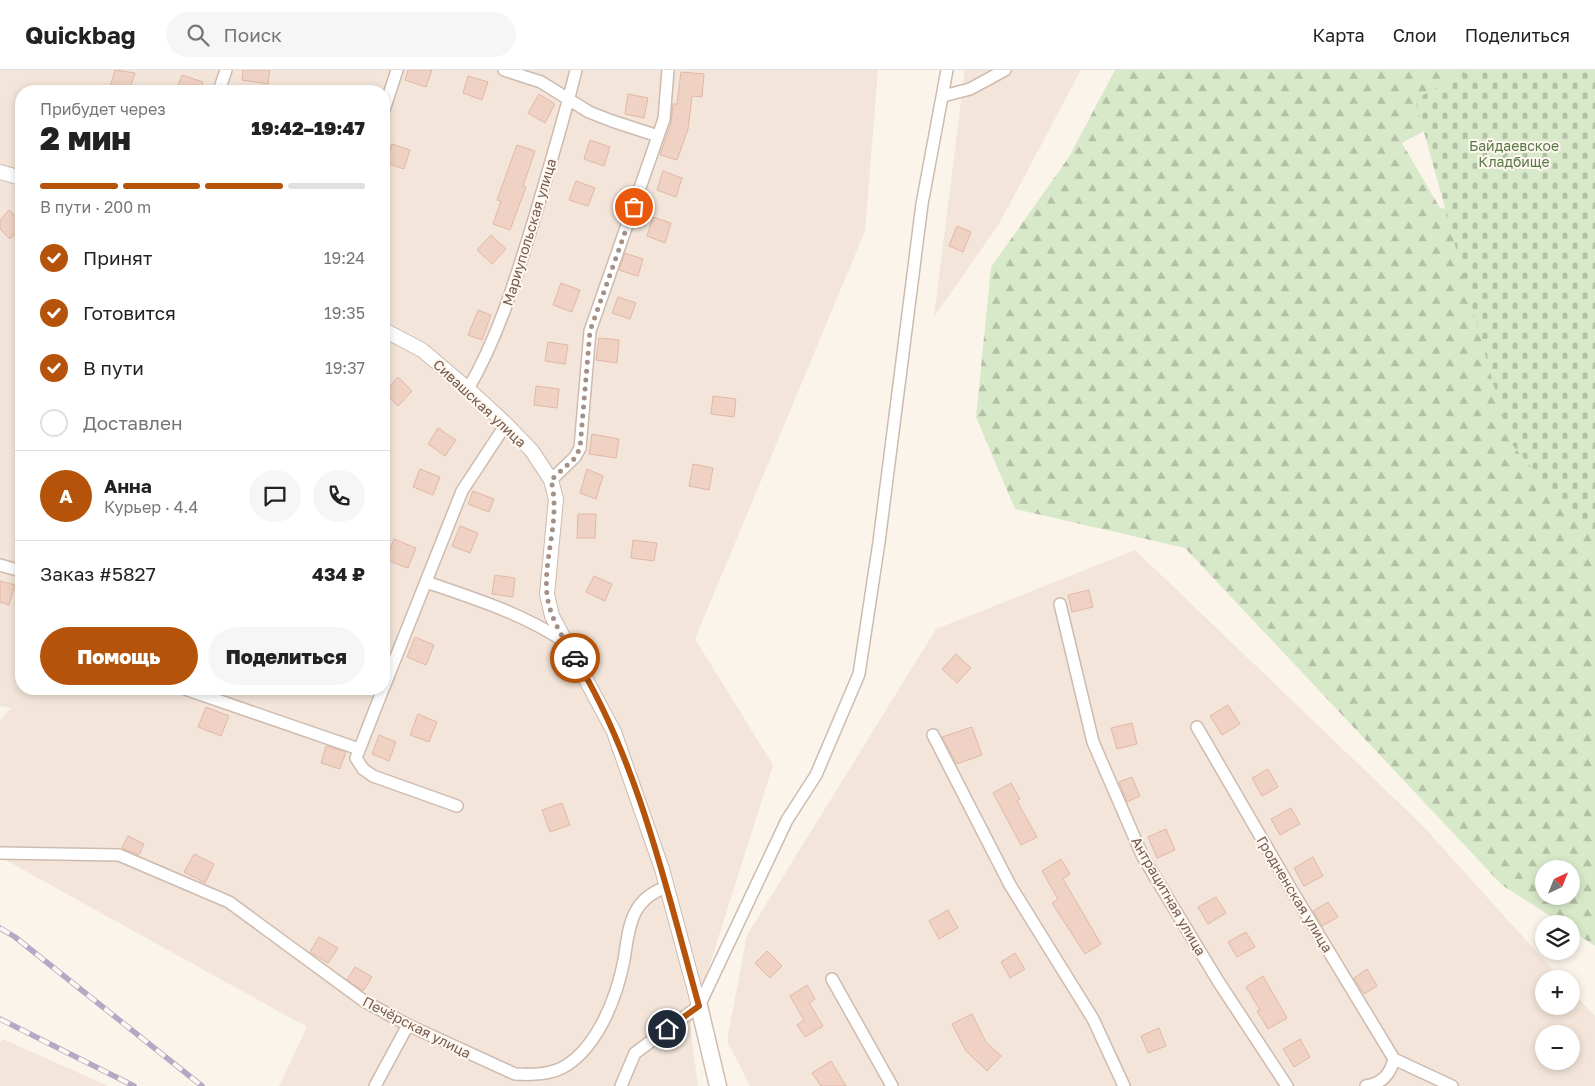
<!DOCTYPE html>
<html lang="ru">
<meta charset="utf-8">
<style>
:root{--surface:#fff;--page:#f6f6f6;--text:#222;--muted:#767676;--line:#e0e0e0;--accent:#b45309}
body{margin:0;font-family:"Golos Text",sans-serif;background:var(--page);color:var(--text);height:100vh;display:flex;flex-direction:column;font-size:19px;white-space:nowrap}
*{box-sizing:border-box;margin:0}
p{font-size:16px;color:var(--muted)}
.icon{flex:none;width:28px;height:28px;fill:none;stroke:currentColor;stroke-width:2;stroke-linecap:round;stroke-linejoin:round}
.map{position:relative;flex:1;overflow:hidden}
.details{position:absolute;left:15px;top:15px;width:375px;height:610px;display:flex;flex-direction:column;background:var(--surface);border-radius:20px;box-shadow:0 2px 8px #0003}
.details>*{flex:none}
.needle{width:32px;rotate:43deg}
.tools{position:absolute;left:1535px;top:790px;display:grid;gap:10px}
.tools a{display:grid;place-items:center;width:45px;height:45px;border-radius:50%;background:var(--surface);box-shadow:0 2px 8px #0003;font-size:25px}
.pin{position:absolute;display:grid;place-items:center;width:42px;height:42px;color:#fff;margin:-21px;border:2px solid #fff;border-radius:50%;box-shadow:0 1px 5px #0007}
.courier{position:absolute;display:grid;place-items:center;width:50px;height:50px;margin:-25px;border:4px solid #b45309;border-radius:50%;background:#fff;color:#222;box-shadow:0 1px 6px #0007}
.summary em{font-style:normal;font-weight:800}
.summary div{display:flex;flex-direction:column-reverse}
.summary{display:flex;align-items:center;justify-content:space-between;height:85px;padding:0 25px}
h1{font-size:32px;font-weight:800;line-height:38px}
.bar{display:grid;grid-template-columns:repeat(4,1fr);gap:8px 5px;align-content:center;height:60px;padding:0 25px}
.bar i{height:6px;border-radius:4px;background:var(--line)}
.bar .selected{background:var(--accent)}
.bar p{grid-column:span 4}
.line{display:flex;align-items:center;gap:12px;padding:0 25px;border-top:1px solid var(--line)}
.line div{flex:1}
.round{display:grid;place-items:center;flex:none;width:52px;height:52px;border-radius:26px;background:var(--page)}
ol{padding:0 25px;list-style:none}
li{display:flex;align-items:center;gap:15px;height:55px}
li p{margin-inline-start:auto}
li .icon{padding:5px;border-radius:50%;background:var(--accent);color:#fff;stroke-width:4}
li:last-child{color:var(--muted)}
li i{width:28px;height:28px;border:2px solid var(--line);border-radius:50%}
.button{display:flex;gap:10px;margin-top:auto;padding:10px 25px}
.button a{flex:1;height:58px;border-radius:30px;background:var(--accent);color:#fff;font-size:20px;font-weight:800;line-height:58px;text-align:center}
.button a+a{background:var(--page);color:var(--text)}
header{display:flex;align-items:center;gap:30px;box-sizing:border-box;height:70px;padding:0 25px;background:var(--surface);border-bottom:1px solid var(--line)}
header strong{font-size:24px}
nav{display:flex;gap:28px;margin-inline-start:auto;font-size:18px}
.search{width:350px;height:45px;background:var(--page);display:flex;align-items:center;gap:12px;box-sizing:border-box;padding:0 18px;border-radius:28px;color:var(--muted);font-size:19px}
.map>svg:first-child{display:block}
.residential{fill:#f3e5d9;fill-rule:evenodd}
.forest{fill:url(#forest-firs);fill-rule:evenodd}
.cemetery{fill:url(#cemetery-stones)}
.building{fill:#efd2c3;stroke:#e1b8a5}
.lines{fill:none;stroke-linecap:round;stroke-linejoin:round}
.minor-casing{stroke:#cdbbb0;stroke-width:14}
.tertiary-casing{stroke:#cdbbb0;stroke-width:16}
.secondary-casing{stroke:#d2bdb1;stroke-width:19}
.minor{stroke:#fff;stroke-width:11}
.tertiary{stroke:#fff;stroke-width:14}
.secondary{stroke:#fff;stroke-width:16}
.rail-casing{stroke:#b6a8c5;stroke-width:5.5}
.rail{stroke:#fef8f1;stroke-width:4;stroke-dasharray:11;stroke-linecap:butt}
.done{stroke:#a49085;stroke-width:5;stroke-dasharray:0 9}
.route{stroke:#b45309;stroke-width:6}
.labels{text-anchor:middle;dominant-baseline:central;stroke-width:4;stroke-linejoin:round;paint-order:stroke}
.park-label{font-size:14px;fill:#597947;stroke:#fef8f1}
.street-label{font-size:14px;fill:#755a4f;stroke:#fef8f1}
</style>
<header>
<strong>Quickbag</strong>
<div class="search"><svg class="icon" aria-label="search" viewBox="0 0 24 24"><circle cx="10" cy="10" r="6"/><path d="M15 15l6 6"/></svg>Поиск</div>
<nav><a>Карта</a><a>Слои</a><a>Поделиться</a></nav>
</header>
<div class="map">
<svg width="1595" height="1016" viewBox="0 0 1595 1016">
<defs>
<pattern id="forest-firs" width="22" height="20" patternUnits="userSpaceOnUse" patternTransform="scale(1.25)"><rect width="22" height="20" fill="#d8e9c9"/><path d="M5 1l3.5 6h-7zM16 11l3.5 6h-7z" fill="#b4c0a6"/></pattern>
<pattern id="cemetery-stones" width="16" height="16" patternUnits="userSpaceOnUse" patternTransform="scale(1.25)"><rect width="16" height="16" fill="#d8e9c9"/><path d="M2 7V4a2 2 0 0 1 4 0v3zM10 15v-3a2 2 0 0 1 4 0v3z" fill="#b4c0a6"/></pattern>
</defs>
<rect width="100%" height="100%" fill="#fbf4ea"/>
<path class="residential" d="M0,0H878L865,161L695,569L773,695L690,957L698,1016H279L307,957L0,787V651L11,638L0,636ZM21,21H384V619H21Z
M965,0H1081L999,154L934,247Z
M1135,480L1421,754L1561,909H1544V936H1571V920L1595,946V1016H750L727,971L747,865L936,559ZM1544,964H1571V991H1544Z
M3,969L108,1016H0V972Z"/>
<path class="forest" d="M1115,0H1595L1471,36L1402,73L1440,138L1595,156V876L1571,860V854H1562L1502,815L1185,478L1015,439L976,347L991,197L1069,87ZM1544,799H1571V826H1544Z"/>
<path class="cemetery" d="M1473,0H1595V472L1509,371L1415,29Z"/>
<path class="building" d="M115,0L135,3L129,21L110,17Z
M243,0H270L268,14L242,10Z
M408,0H432L426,17L405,10Z
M681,2L704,4L702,27L692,26L688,59L677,90L660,85L671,53L673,34H677Z
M182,5L203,12L200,21H176Z
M468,6L488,12L482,30L463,23Z
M539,24L555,34L545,53L528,43Z
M628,24L648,28L644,48L625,44Z
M590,70L610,77L604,96L584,89Z
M392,74L410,80L404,99L386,93Z
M517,75L535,81L523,116L526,117L510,160L493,154L501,131L497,130Z
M663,101L682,108L676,127L657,120Z
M576,111L595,118L588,136L569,130Z
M9,140L21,151V157L10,169L0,159V150Z
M653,147L671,153L665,173L647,166Z
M957,156L971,162L963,182L949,176Z
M491,165L506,179L492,194L477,180Z
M625,183L643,189L638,206L619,200Z
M561,213L580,220L572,242L553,235Z
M618,227L636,233L630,249L612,243Z
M478,240L491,245L482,270L468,265Z
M599,268L619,270L617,293L596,290Z
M548,272L568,275L565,294L545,291Z
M398,307L412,321L398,336L384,323Z
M536,316L559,319L557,338L534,335Z
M713,326L736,329L734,347L711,344Z
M438,358L456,370L445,386L428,374Z
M592,364L619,369L616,388L589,384Z
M693,394L713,398L709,420L689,416Z
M420,399L440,407L433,425L413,417Z
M587,399L603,406L596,429L580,423Z
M473,421L494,429L489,442L468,434Z
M578,444H596L595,468H577Z
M460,456L478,463L470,483L452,476Z
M394,469L416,478L408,498L386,490Z
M633,470L657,473L654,491L631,488Z
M495,505L515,508L513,527L492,524Z
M594,506L612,514L605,531L586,522Z
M0,511L15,515L9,535L0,532Z
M1089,520L1093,537L1072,542L1068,525Z
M415,567L434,575L426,595L407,587Z
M956,584L971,598L957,613L942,599Z
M1228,635L1240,654L1222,665L1210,646Z
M206,637L229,646L221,666L198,657Z
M418,644L437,652L429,672L410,665Z
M1132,653L1137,674L1117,679L1111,658Z
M972,657L982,685L957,694L942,667Z
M379,665L396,672L389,691L372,684Z
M326,676L346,682L340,699L321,693Z
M1268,699L1278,717L1262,726L1252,708Z
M1132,707L1140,726L1127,732L1119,712Z
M1011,713L1020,729L1017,731L1037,767L1021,775L993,723Z
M562,733L570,755L550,762L542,740Z
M1291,738L1300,754L1280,765L1271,749Z
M1166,759L1175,780L1157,788L1148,767Z
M128,766L144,774L139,785L122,778Z
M194,784L214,794L205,813L184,802Z
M1313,787L1323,806L1304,816L1294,798Z
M1061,789L1070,804L1063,809L1101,874L1085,884L1052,833L1058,829L1042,801Z
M1216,827L1226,843L1208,854L1198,837Z
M1328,832L1338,847L1322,856L1313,841Z
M948,840L958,858L939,869L929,851Z
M1246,862L1255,877L1237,887L1228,872Z
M319,867L338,878L328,893L310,882Z
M767,881L782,896L770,908L755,893Z
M1015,883L1025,899L1010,908L1001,892Z
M355,897L372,907L363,921L347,910Z
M1367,899L1377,916L1364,924L1354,908Z
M1263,906L1287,948L1268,959L1257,941L1260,940L1246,917Z
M807,915L815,929L809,933L823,956L805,967L797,955L804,950L790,926Z
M972,944L986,972L1001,986L987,1001L966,981L952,954Z
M1159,958L1166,976L1148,983L1141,966Z
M1300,969L1310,987L1294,997L1283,979Z
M831,991L846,1016H821L812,1003Z"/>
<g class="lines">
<g class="minor-casing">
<path id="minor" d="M504,0L541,12L589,42L612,51L658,66
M219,21L226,0
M943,26L970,19L1005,0
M384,40L397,0
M468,319C499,266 517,205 535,146C549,98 564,49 576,0
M551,410L575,387L580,378L590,261L664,49L668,0
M0,495L21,501
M426,512C473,528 524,544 565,572
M1060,534L1093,672L1143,787L1218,911L1287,1016
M384,617L462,421L506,354
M185,619L359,679
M383,619L356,688L363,699L373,706L457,736
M1197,657L1291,819L1394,989C1390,1005 1382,1013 1366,1016
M933,665L1010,815L1093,949L1124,1016
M0,783L119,785L229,832L364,931L408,955L515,1004C532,1005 552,1005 567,995C599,974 617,926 624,890C629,858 630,829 667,817
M832,909L892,1016
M1394,989L1452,1016
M375,1016L408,955
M621,1016L635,983L699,936L787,750L816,705L859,604L879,472L922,134L947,0"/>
</g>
<g class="tertiary-casing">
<path id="tertiary" d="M0,102L21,108
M384,260L422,280L468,319L506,354L532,381L551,410L556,429L547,524L552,546L614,662L662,799L699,936"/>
</g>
<g class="secondary-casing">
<path id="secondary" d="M699,936L718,1016"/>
</g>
<use href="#minor" class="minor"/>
<use href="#tertiary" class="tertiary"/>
<use href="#secondary" class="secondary"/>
<g class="rail-casing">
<path id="rail" d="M0,858L15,867L202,1016
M0,949L134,1016"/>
</g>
<use href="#rail" class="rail"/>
</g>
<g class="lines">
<path class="done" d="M575,588C563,568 550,548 547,525C543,487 561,451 551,410L575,388L580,378L590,261L634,137"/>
<path class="route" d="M575,588C638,690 667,821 699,936L667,959"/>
</g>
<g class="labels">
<g class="park-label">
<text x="1514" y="75">Байдаевское<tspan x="1514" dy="16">Кладбище</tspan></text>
</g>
<g class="street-label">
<text transform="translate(529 162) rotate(-73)">Мариупольская улица</text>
<text transform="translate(480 333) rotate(43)">Сивашская улица</text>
<text transform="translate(1295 824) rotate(59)">Гродненская улица</text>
<text transform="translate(1169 826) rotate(60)">Антрацитная улица</text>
<text transform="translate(417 957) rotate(27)">Печёрская улица</text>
</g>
</g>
</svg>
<div class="tools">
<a><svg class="needle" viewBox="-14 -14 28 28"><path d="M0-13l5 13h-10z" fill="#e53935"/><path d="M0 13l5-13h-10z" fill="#767676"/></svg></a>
<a><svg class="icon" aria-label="layers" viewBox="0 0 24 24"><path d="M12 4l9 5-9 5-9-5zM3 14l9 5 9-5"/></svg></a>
<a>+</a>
<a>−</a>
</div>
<div class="pin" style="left:634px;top:137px;background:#ea580c"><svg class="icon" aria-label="bag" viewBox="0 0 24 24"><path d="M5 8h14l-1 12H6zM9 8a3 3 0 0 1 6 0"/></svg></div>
<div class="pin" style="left:667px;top:959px;background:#1f2937"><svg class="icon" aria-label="home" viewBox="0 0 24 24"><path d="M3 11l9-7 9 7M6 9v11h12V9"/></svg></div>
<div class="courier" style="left:575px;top:588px"><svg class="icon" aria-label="car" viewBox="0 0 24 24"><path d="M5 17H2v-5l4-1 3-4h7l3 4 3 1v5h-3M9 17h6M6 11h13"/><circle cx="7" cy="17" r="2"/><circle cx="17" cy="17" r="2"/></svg></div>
<section class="details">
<div class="summary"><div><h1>2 мин</h1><p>Прибудет через</p></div><em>19:42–19:47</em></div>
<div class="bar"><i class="selected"></i><i class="selected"></i><i class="selected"></i><i></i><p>В пути · 200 m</p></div>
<ol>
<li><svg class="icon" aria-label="check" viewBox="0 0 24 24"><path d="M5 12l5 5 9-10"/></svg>Принят<p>19:24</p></li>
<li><svg class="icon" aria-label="check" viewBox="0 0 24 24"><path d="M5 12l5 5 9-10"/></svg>Готовится<p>19:35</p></li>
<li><svg class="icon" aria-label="check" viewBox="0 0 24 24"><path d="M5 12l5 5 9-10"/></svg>В пути<p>19:37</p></li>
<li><i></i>Доставлен</li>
</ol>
<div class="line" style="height:90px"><b class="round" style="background:var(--accent);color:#fff">А</b><div><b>Анна</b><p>Курьер · 4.4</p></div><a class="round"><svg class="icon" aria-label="chat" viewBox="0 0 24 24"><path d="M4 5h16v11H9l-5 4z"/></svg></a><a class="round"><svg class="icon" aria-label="phone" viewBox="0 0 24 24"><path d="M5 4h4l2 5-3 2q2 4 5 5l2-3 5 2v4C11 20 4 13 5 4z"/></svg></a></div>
<div class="line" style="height:65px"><div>Заказ #5827</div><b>434 ₽</b></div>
<div class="button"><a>Помощь</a><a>Поделиться</a></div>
</section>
</div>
